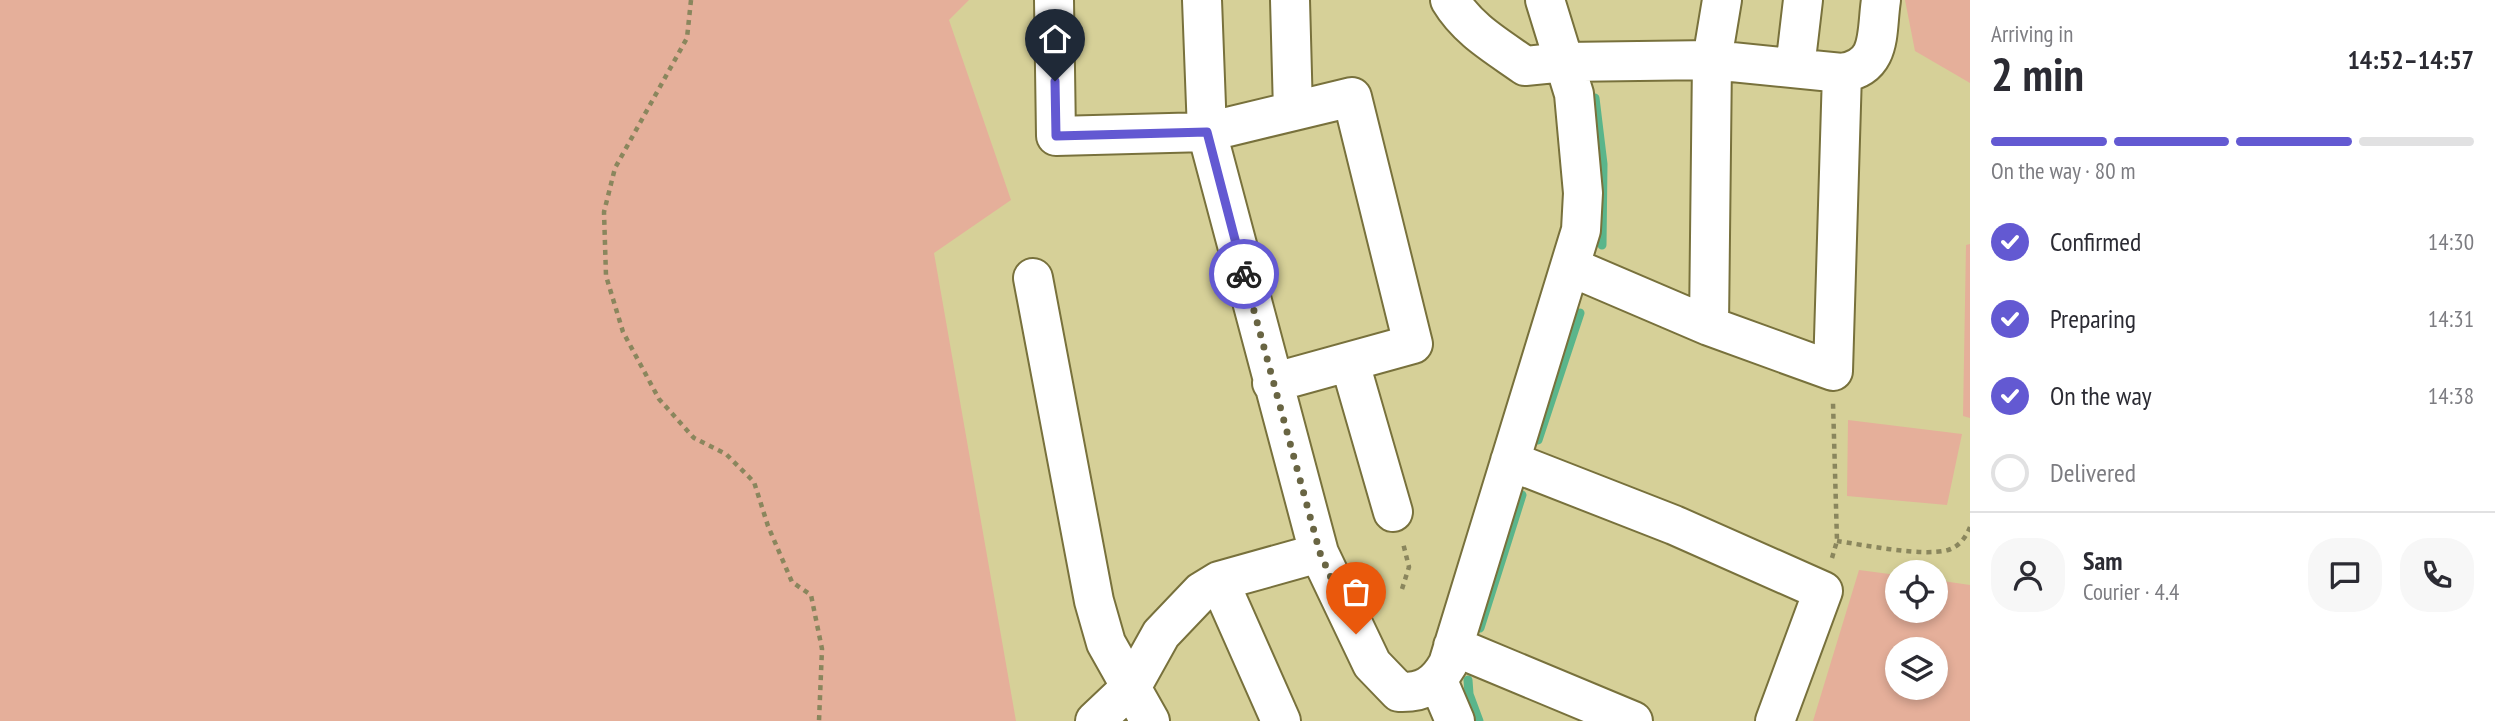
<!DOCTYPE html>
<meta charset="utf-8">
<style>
:root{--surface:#fff;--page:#f7f7f7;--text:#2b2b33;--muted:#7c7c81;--line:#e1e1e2;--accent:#6359d2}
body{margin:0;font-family:"PT Sans Narrow",sans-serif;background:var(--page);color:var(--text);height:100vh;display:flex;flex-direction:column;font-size:26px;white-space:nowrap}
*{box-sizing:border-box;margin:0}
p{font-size:23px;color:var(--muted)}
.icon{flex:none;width:38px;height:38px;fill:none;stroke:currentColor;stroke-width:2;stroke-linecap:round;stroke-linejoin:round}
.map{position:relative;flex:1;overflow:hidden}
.drawer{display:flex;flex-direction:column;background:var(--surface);width:525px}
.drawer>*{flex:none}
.fabs{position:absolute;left:1885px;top:560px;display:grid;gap:14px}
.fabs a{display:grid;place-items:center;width:63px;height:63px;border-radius:50%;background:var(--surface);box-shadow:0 4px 10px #0003;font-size:35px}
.pin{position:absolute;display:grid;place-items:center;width:60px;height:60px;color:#fff;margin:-72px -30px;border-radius:50% 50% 50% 0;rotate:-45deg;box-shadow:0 0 7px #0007}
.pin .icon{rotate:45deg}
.courier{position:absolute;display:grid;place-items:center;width:70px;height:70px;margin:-35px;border:5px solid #6359d2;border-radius:50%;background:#fff;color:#222;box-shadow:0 2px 9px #0007}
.summary em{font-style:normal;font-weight:700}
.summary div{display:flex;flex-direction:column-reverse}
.summary{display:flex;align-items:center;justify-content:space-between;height:119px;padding:0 21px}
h1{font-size:46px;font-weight:700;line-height:52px}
.bar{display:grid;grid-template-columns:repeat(4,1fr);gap:10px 7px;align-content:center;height:84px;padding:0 21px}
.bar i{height:9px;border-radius:5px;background:var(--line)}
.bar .on{background:var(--accent)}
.bar p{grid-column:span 4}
.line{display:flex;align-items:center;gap:18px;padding:0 21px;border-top:2px solid var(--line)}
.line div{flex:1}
.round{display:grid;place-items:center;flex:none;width:74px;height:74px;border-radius:28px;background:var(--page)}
ol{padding:0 21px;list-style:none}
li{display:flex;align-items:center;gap:21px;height:77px}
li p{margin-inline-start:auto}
li .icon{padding:7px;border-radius:50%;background:var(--accent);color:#fff;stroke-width:4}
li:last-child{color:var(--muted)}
li i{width:38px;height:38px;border:4px solid var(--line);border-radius:50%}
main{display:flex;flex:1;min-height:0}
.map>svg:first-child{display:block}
.green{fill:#e5af9a;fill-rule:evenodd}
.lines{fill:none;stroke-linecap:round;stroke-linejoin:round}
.stream{stroke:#5ab58b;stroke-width:9}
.minor-casing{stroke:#78713c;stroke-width:42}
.path{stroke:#8a865d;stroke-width:4.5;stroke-dasharray:5 5;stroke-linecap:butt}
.minor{stroke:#fff;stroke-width:38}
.done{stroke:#696543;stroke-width:7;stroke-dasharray:0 12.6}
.route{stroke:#6359d2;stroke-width:9}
</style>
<main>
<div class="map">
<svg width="1970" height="721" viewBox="0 0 1970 721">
<rect width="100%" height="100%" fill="#d6d098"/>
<path class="green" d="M0,0H969L949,20L1011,200L934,253L1016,721H0Z
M1905,0H1970V83L1915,51Z
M1970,244V418L1963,416L1966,245Z
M1848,420L1962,434L1947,505L1847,496Z
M1859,570L1897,575V611H1936V580L1970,585V721H1813ZM1897,649H1936V688H1897Z"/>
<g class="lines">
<path class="stream" d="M1595,98L1603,164L1602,245
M1538,440L1580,313
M1480,628L1522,495
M1468,680L1469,694L1479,721"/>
<g class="minor-casing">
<path id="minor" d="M1054,0L1056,136L1207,132L1352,97L1413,344L1272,383
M1202,0L1207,132L1319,553L1372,664L1399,692C1423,693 1436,685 1448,664L1581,230L1583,193L1574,94L1545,0
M1290,0L1293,111
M1450,0C1468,30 1497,46 1525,66L1565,62L1712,60L1842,73C1883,67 1876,32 1881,0
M1795,68L1803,0
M1571,267L1709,326L1833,371L1842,73
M1033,278L1094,601L1106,643L1150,721
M1709,326L1712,60L1722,0
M1350,363L1393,512
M1510,461L1674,525L1823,591L1775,721
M1219,581L1281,721
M1453,646L1633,721
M1438,681L1455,721
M1095,721L1132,686L1161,634L1201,592L1219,581L1319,553"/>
</g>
<path class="path" d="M691,0L687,38L615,168L604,212L606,276L623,332L659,399L694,438L726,454L754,482L768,526L792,582L811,595L822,649L819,721
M1837,541C1864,545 1923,557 1948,550C1960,546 1966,537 1970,527
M1832,558L1837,541L1833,403
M1402,589L1409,567L1403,543"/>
<use href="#minor" class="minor"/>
</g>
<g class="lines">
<path class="done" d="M1244,274L1320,553L1356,634"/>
<path class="route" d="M1055,81L1056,136L1207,132L1244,274"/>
</g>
</svg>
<div class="fabs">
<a><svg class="icon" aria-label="locate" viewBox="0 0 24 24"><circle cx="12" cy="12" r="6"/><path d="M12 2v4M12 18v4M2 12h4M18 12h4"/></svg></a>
<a><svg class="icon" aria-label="layers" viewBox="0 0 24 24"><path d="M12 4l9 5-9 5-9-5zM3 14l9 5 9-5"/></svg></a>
</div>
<div class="pin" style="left:1356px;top:634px;background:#ea580c"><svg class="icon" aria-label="bag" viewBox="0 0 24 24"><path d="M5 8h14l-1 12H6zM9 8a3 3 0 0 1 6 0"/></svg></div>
<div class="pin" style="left:1055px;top:81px;background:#1f2937"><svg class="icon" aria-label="home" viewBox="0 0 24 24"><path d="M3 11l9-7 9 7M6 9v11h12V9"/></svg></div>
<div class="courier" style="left:1244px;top:274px"><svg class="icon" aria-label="bike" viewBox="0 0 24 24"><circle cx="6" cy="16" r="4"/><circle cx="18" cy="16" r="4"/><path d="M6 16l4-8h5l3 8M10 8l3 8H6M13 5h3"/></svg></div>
</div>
<section class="drawer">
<div class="summary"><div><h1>2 min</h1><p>Arriving in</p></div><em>14:52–14:57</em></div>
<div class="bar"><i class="on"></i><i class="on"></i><i class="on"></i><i></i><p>On the way · 80 m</p></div>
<ol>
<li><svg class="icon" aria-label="check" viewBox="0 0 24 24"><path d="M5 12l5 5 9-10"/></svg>Confirmed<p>14:30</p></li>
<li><svg class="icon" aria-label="check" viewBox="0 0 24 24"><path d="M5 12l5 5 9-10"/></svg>Preparing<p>14:31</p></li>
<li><svg class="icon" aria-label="check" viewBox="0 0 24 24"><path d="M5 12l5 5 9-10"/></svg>On the way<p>14:38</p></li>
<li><i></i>Delivered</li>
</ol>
<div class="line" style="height:126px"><a class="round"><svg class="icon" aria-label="person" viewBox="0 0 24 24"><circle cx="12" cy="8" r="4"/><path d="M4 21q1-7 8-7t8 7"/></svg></a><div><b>Sam</b><p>Courier · 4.4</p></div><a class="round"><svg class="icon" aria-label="chat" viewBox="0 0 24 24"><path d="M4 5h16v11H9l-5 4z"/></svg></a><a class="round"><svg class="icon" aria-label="phone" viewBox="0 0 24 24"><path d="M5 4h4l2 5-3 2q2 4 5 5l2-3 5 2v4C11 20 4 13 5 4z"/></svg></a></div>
</section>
</main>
